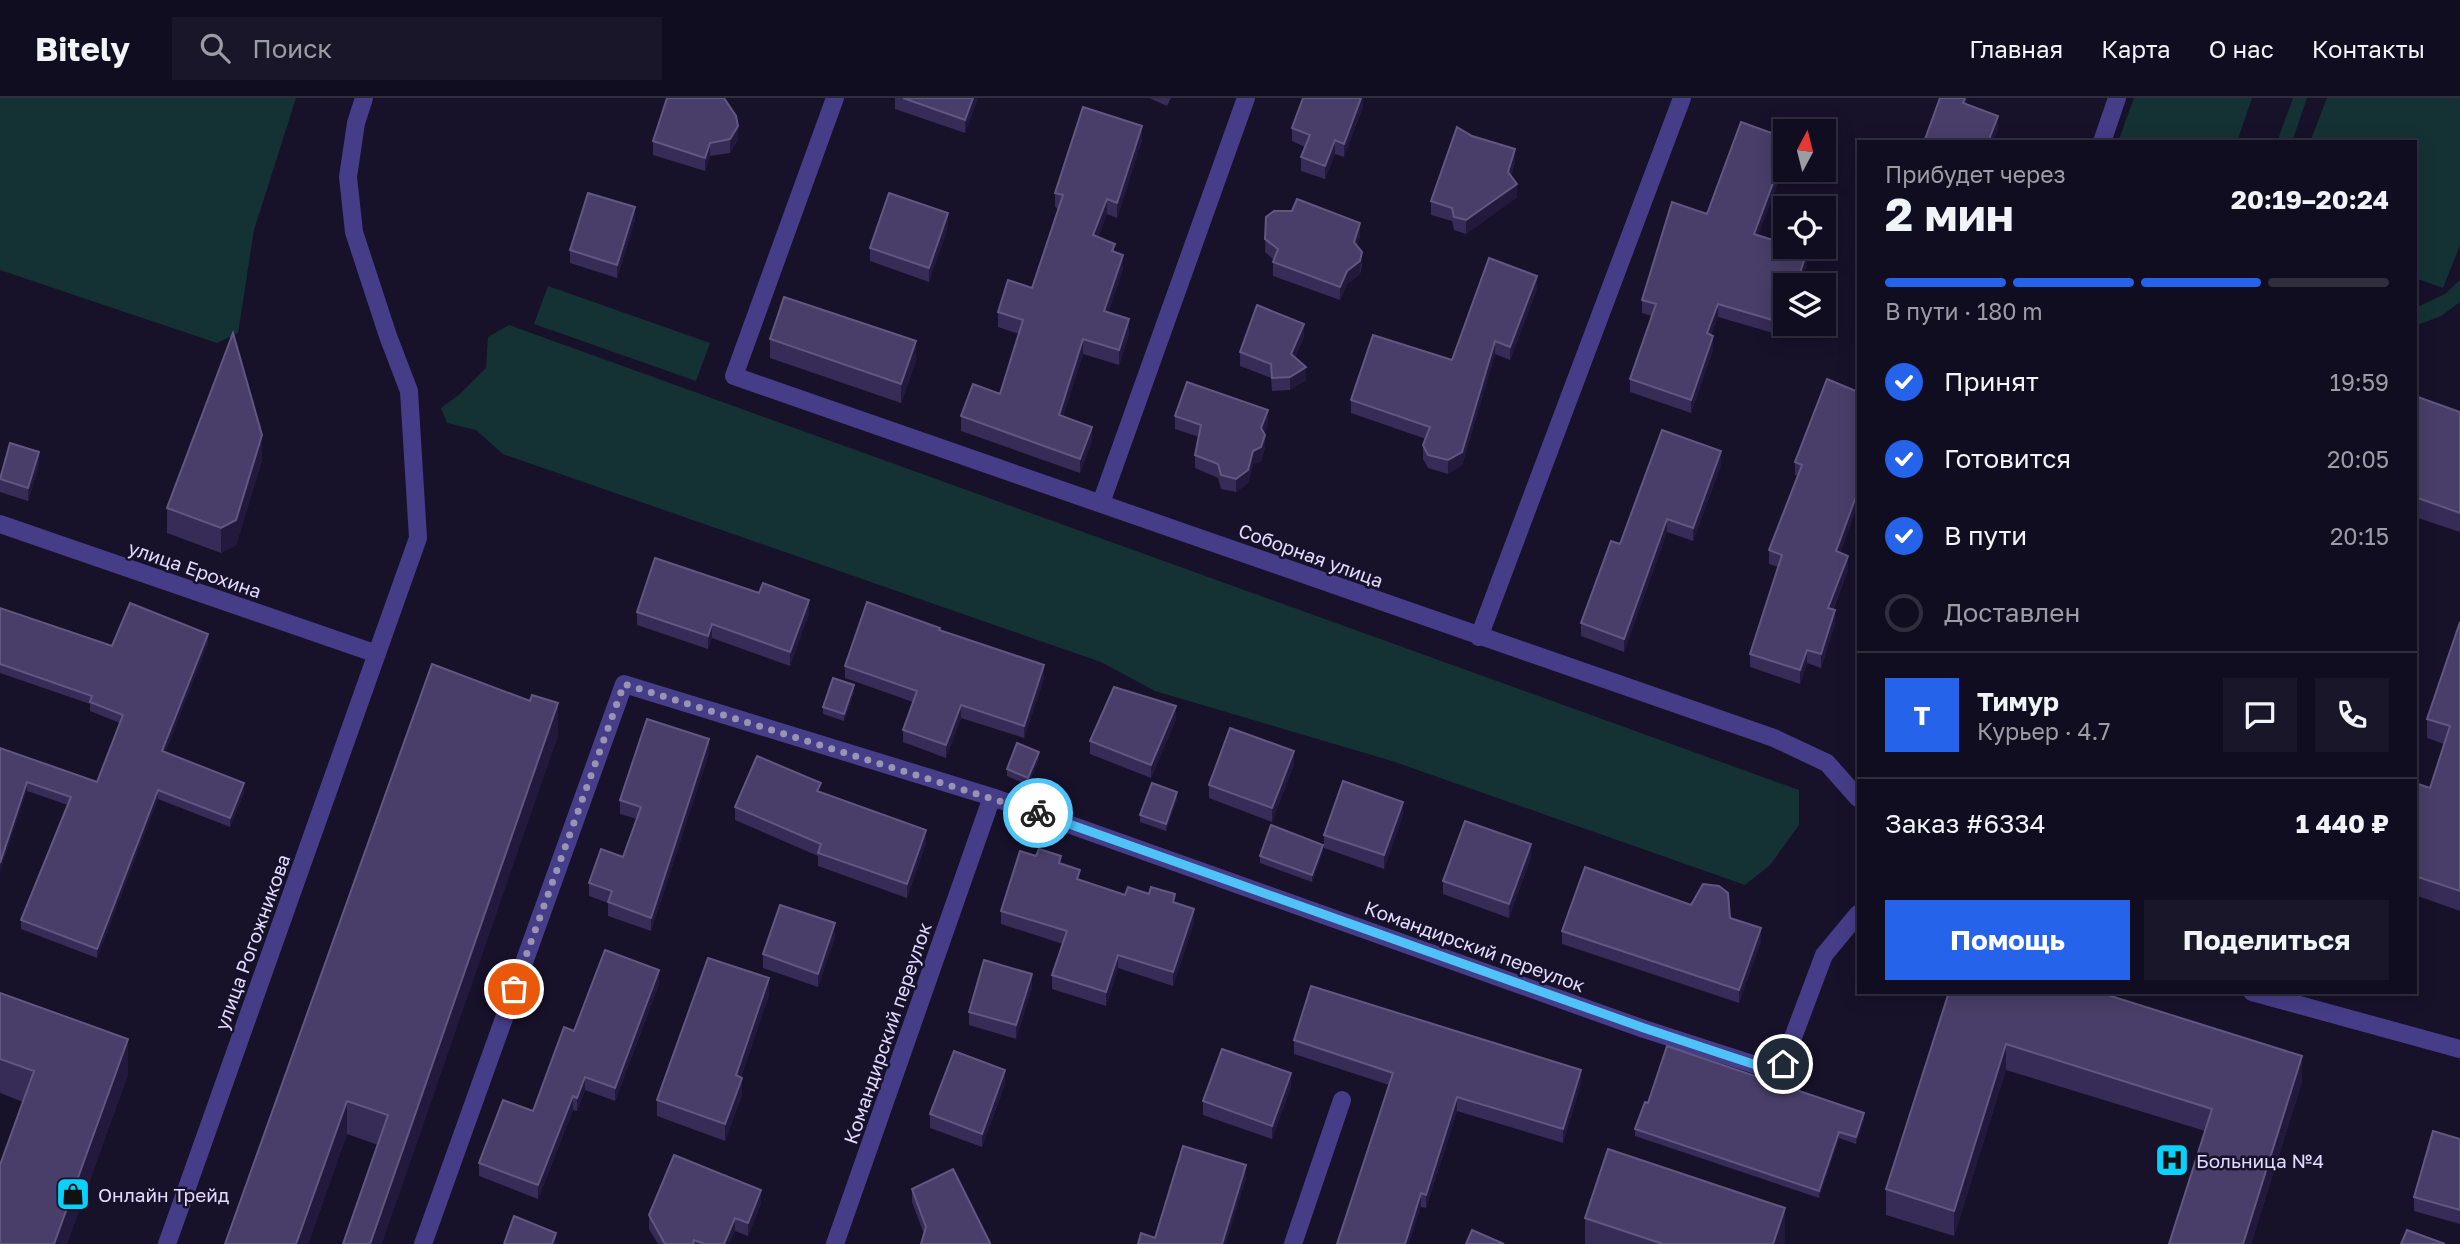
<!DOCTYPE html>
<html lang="ru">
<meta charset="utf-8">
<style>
:root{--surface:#110d20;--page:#1a1629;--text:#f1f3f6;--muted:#9c9ca5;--line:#302d3e;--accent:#2563eb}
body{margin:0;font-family:"Golos Text",sans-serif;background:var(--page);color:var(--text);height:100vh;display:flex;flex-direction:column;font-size:26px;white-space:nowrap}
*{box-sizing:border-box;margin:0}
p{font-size:23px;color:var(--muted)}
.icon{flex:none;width:38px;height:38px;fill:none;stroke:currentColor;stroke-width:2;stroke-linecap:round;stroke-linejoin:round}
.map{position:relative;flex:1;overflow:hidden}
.sheet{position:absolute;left:1857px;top:42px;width:560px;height:854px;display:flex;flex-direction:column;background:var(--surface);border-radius:0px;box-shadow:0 4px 18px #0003,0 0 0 2px var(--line)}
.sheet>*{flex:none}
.needle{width:46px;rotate:7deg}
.buttons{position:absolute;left:1773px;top:21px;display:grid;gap:14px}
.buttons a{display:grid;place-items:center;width:63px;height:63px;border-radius:0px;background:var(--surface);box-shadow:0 4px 18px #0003,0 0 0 2px var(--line);font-size:35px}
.pin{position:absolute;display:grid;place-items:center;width:60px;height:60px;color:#fff;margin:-30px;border:4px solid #fff;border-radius:50%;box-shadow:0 2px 7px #0007}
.courier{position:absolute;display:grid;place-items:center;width:70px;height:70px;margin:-35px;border:5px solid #4fc3f7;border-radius:50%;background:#fff;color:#222;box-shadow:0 2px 9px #0007}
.headline em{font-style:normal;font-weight:700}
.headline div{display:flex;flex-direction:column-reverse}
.headline{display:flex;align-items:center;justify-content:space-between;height:119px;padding:0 28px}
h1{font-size:46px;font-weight:700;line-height:52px}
.bar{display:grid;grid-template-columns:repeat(4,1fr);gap:10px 7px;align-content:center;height:84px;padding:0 28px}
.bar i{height:9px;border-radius:5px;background:var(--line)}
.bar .selected{background:var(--accent)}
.bar p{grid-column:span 4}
.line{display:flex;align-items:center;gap:18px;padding:0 28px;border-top:2px solid var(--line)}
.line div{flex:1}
.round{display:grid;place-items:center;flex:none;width:74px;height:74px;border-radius:0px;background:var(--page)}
ol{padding:0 28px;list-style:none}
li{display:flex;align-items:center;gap:21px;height:77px}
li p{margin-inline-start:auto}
li .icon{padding:7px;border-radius:50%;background:var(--accent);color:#fff;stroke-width:4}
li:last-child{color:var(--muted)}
li i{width:38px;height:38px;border:4px solid var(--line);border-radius:50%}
.cta{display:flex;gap:14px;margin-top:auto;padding:14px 28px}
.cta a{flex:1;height:80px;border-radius:0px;background:var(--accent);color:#fff;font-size:28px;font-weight:700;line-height:80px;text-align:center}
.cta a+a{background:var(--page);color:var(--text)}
header{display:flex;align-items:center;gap:42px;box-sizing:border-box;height:98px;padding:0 35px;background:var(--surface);border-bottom:2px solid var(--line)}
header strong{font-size:33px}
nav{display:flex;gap:38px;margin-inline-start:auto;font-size:24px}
.search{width:490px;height:63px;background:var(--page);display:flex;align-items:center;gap:18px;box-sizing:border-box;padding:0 24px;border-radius:0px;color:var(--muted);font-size:26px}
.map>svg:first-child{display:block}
.green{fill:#143234}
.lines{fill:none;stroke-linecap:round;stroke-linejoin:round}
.street{stroke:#463d88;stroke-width:18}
.wall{fill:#372b57}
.shaded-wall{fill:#22193d}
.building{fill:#493e69;stroke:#615780;stroke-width:2}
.done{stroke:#9a94b4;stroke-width:7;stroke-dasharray:0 12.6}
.route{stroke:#4fc3f7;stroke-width:9}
.labels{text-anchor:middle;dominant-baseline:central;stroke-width:5;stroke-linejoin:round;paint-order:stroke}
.street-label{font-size:19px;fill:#e1dbfe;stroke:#17112a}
.poi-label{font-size:19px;fill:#e1dbfe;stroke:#17112a;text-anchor:start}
</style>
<header>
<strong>Bitely</strong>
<div class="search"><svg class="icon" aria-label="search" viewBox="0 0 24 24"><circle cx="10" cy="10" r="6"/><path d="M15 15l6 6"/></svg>Поиск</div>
<nav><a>Главная</a><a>Карта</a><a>О нас</a><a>Контакты</a></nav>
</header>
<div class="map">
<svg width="2460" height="1146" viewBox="0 0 2460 1146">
<rect width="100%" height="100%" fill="#17112a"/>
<path class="green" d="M0,0H296L254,132L238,235L217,245L0,172Z
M2134,0H2252L2237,44H2118Z
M2293,0H2307L2292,44H2277Z
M2327,0H2460V147L2443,190L2415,180V44H2310Z
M2460,182V204L2441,218L2415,228V210L2445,196Z
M548,188L710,245L696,283L534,226Z
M509,227L1799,692V727L1770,767L1745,787L1392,663L1155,593L1101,564L503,356L476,332L447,325L441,310L460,296L486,270L488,239Z"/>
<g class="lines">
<path class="street" d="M835,0L734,278L1774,640L1827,665L1858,700
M2102,44L2117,0
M1101,405L1246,0
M0,426L377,556
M1479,539L1682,0
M2252,894L2460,951
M167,1146L418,440L409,293L388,238L354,134L348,79L356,25L364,0
M423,1146L624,586L992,699L1644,931L1768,971L1783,966L1824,857L1858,816
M835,1146L992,699
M1293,1146L1342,1002"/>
</g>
<path class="wall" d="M895,0H978L965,35L895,11Z
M1149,0H1171L1167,8Z
M1363,0V8L1344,59L1335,56L1325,81L1301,73V59L1305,49L1292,43V30Z
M738,41L730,55L710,58L705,73L653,57V43Z
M1142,42L1117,120L1107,116L1098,139L1115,154L1123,171L1108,215L1129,236L1119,267L1083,256L1063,318L1092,343L1080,375L961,333V318L1000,296L1019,236L998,229V214L1032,190L1058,111L1055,109V95Z
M1515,64L1511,78L1517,99L1466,136L1454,132L1452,123L1431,117V103Z
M1266,119L1360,138L1357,148L1362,167L1360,176L1347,186L1340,202L1273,178V164L1274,162L1265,154Z
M635,122L617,180L570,165V152Z
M948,129L929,184L870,163V150Z
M1758,137L1807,166L1785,226H1787L1783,238L1718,219L1711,237L1713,251L1691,315L1630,294V281L1652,218L1642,215V202Z
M1537,191L1510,262L1495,256L1462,367L1448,376L1428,370L1423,361V347L1426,341L1351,315V302L1452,262Z
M1304,239L1295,259L1306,282L1290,292L1272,293L1271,280L1240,268V254Z
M770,241L916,263L901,305L770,260Z
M1827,281L1840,455L1848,472L1833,512L1835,526L1821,570L1807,565L1800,586L1750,569V556L1778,469L1769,466V452L1798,378L1795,377V364Z
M2415,298L2460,314V434L2415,419Z
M1175,318L1268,326L1264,336L1265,350L1261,363L1253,366L1248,385L1236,394L1221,391L1218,380L1195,370V357L1199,339L1175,331Z
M262,362L236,447L221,455L167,435V410Z
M39,367L28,403L0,394V380Z
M1721,367L1693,443L1667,434L1624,554L1581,538V525L1620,446Z
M759,495L809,515L790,568L712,540L708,551L637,527V514Z
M0,510L112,548L208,545L165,655L244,694L230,729L158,701L97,860L21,831V822L68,707L27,693L0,650L97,684L120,625L90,613V606L0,575Z
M2460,524V813L2415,797V685L2430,690L2444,646L2427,640V621Z
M940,532L1044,580L1024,640L961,620L946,660L903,644V632L913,604L845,580V568Z
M854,594L844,623L823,616V609Z
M1176,621L1151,680L1090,656V643Z
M558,638L378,1047L347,1036L308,1146H225Z
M709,655L651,833L608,818V805L589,798V785L623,759L637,721L620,716V702Z
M1039,661L1028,687L1007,678V671Z
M1294,666L1272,724L1209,700V687Z
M821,694L926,745L907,800L818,768V758L735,722V709Z
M1177,701L1166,733L1140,724V717Z
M1403,717L1384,771L1324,750V737Z
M1323,753L1312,784L1260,765V758Z
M1531,759L1509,820L1443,796V783Z
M1061,766L1080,782L1125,797L1175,804L1194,824L1173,888L1118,870L1106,908L1052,891V877L1063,846L1001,826V813Z
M1691,807L1730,820L1761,843L1739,905L1562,846V833Z
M835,839L818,889L763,870V856Z
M659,886L615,1003L585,992L577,1013L573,1012L538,1101L479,1078V1065L533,1013L574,933Z
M1032,889L1016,941L969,927V914Z
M1949,894L2302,984L2251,1146H2169L2205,1033L2006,972L1954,1138L1886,1117V1091Z
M0,895L128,976L67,1146H0L23,1004L0,995Z
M769,897L741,979L742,997L725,1043L657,1018V1002Z
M1294,942L1581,985L1563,1045L1457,1013L1426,1110L1421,1109L1389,987L1294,956Z
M1005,986L982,1049L930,1030V1016Z
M1291,988L1272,1041L1203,1017V1003Z
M1648,1005L1864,1021L1856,1046L1839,1040L1819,1100L1635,1038V1031Z
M2460,1041V1126L2414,1113V1099Z
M912,1091L990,1146L924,1136L912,1104Z
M761,1105L748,1138L735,1133L729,1146H658L649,1131V1117Z
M1585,1120L1785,1144V1146H1585Z"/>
<path class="shaded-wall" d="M973,0H978L965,35V22Z
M1361,0H1363V8L1344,59V46Z
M1965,0H1967V6L1963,18V5Z
M1998,18V32L1993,44H1988Z
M738,28V41L730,55V41Z
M1142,28V42L1117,120V105Z
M1335,42V56L1325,81V68Z
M710,45V58L705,73V60Z
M1515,51V64L1508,87V74Z
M1785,53V66L1754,149V136Z
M1517,86V99L1466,136V122Z
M1107,101V116L1093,152V137Z
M635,109V122L617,180V167Z
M948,115V129L929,184V170Z
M1360,125V138L1354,158V144Z
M1807,153V166L1800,187H1796Z
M1362,154L1360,176L1347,186L1340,202V189L1347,173Z
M1123,157V171L1104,228V213Z
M1537,178V191L1510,262V249Z
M1718,206V219L1707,249V235Z
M1785,220V226H1787L1783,238V225Z
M1129,221V236L1119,267V252Z
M1304,226V239L1291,269V256Z
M1713,238V251L1691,315V302Z
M1083,241V256L1059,331V317Z
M916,243V263L901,305V286Z
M1495,243V256L1462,367L1448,376V362Z
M1306,269V282L1290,292V279Z
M1268,312V326L1261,344V330Z
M1092,329V343L1080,375V361Z
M262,337V362L236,447L221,455V430Z
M1265,337V350L1261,363L1253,366L1248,385L1236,394V381L1253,353Z
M1721,353V367L1693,443V430Z
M39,354V367L28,403V390Z
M1858,393V407L1836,467V453Z
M1667,421V434L1624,554V541Z
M1848,458V472L1828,523V510Z
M809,502V515L790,568V554Z
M1835,512V526L1821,570V556Z
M712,526V540L708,551V538Z
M208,536V545L162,663V653Z
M1807,552V565L1800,586V572Z
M1044,567V580L1024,640V628Z
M854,587V594L844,623V616Z
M558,605V638L382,1146H370Z
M961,607V620L946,660V647Z
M1176,608V621L1151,680V667Z
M709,641V655L651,833V820Z
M1294,653V666L1272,724V710Z
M1039,654V661L1028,687V680Z
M27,684V693L0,774V765Z
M244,685V694L230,729V720Z
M158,692V701L97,860V851Z
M1177,694V701L1166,733V726Z
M1403,704V717L1384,771V757Z
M926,732V745L907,800V786Z
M1531,746V759L1509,820V806Z
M1323,747V753L1312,784V777Z
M1194,811V824L1173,888V874Z
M835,825V839L818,889V876Z
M1761,830V843L1739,905V892Z
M1118,857V870L1106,908V894Z
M659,872V886L615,1003V990Z
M1032,876V889L1016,941V927Z
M769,880V897L736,994V977Z
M128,941V976L67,1146H54Z
M2006,946V972L1954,1138V1113Z
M2302,958V984L2251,1146H2243Z
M1005,972V986L982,1049V1036Z
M1581,972V985L1563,1045V1031Z
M1291,975V988L1272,1041V1028Z
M585,979V992L577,1013V1000Z
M742,980V997L725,1043V1026Z
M573,998V1012L538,1101V1087Z
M1457,999V1013L1426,1110V1097Z
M347,1003V1036L308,1146H296Z
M1864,1015V1021L1856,1046V1039Z
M1839,1034V1040L1819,1100V1093Z
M1246,1067V1081L1226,1146H1222Z
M761,1092V1105L748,1138V1125Z
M1421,1095V1109L1409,1146H1405Z
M1785,1110V1146H1773Z
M735,1120V1133L729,1146H724Z
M556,1135V1146H552Z"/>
<path class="building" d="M667,0H724L736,18L738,28L730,41L710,45L705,60L653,43Z
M903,0H973L965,22Z
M1303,0H1361L1344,46L1335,42L1325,68L1301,59L1310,37L1292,30Z
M1940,0H1965L1963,5L1998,18L1988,44H1924Z
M1083,9L1142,28L1117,105L1107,101L1093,137L1115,146L1112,153L1123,157L1104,213L1129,221L1119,252L1083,241L1059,317L1092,329L1080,361L961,318L973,286L1000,296L1023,222L998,214L1008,182L1032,190L1063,97L1055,95Z
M1741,24L1785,40V53L1754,136L1785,146V149H1794L1807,153L1796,187H1785V220L1783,225L1718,206L1707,235L1713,238L1691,302L1630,281L1656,206L1642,202L1672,104L1707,116Z
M1457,29L1472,38L1515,51L1508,74L1517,86L1466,122L1454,119L1452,110L1431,103Z
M588,95L635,109L617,167L570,152Z
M889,95L948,115L929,170L870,150Z
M1297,101L1360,125L1354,144L1362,154L1360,163L1347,173L1340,189L1273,164L1278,151L1265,141L1266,119L1274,113H1292Z
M1489,160L1537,178L1510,249L1495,243L1462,354L1448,362L1428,357L1423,347L1430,329L1351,302L1373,237L1452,262Z
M784,199L916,243L901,286L770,241Z
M1257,207L1304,226L1291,256L1306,269L1290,279L1272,280L1271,266L1240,254Z
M233,235L262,337L236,422L221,430L167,410Z
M1827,281L1858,294V393L1836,453L1848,458L1828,510L1835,512L1821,556L1807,552L1800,572L1750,556L1782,457L1769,452L1802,367L1795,364Z
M1187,284L1268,312L1261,330L1265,337L1261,349L1253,353L1248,372L1236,381L1221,377L1218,366L1195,357L1201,327L1175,318Z
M2415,298L2460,314V415L2415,399Z
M1662,332L1721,353L1693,430L1667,421L1624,541L1581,525L1611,443L1620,446Z
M10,345L39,354L28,390L0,381Z
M655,460L759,495L763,485L809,502L790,554L712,526L708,538L637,514Z
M867,504L940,530L939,532L1044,567L1024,628L961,607L946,647L903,632L917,593L845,568Z
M130,505L208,536L162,653L244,685L230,720L158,692L97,851L21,822L71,699L27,684L0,765V650L97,684L123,617L90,604L92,598L0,566V510L112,548Z
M2460,524V793L2415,778V685L2430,690L2450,628L2427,621Z
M432,566L530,603L532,597L558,605L370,1146H343L388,1017L347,1003L296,1146H225Z
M833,580L854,587L844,616L823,609Z
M1114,589L1176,608L1151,667L1090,643Z
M647,621L709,641L651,820L608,804L612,793L589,785L601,751L623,759L641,709L620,702Z
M1230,630L1294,653L1272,710L1209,687Z
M1017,645L1039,654L1028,680L1007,671Z
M757,658L821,685L817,693L926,732L907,786L818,755L821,746L735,709Z
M1343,683L1403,704L1384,757L1324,737Z
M1152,685L1177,694L1166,726L1140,717Z
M1465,723L1531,746L1509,806L1443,783Z
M1271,727L1323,747L1312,777L1260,758Z
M1039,751L1061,758L1059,765L1080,772L1077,781L1125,797L1128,789L1149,796L1151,789L1175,796L1173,804L1194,811L1173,874L1118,857L1106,894L1052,877L1067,833L1001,813L1020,753L1036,758Z
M1585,769L1691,807L1703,786L1719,788L1728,795L1730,820L1761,830L1739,892L1562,833Z
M780,807L835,825L818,876L763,856Z
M605,852L659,872L615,990L585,979L577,1000L573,998L538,1087L479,1065L503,1002L533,1013L564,929L574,933Z
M708,860L769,880L736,977L742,980L725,1026L657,1002Z
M984,862L1032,876L1016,927L969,914Z
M1311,888L1581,972L1563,1031L1457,999L1426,1097L1421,1095L1405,1146H1337L1393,975L1294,942Z
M1949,894H2098L2302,958L2243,1146H2169L2212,1011L2006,946L1954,1113L1886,1091Z
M0,895L128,941L54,1146H0V1067L34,973L0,961Z
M1667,948L1864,1015L1856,1039L1839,1034L1819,1093L1635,1031L1645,1004L1648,1005Z
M1222,951L1291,975L1272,1028L1203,1003Z
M954,953L1005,972L982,1036L930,1016Z
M2433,1033L2460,1041V1112L2414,1099Z
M1183,1048L1246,1067L1222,1146H1138L1141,1135L1155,1140Z
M1608,1051L1785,1110L1773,1146H1663L1585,1120Z
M674,1057L761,1092L748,1125L735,1120L724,1146H705L694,1142L693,1146H665L649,1117Z
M953,1071L990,1145V1146H921L926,1129L912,1091Z
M514,1118L556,1135L552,1146H504Z
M1472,1132L1504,1146H1466Z
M2407,1132L2445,1146H2401Z"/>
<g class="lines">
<path class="done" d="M514,891L624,586L1038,715"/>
<path class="route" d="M1038,715L1644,930L1768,971L1783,966"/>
</g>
<defs>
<g id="hospital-square" transform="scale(1.75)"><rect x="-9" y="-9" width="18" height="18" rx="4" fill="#0bd0fa" stroke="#17112a"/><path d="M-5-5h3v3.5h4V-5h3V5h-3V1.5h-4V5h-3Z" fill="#111"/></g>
<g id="shop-square" transform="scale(1.75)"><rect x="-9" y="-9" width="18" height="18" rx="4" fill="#0bd0fa" stroke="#17112a"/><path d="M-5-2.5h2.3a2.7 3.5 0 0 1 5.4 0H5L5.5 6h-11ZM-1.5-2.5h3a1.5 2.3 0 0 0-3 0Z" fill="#111"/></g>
</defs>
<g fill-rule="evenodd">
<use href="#hospital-square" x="2172" y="1062"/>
<use href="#shop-square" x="73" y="1096"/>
</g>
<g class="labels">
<g class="street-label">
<text transform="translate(1311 457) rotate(20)">Соборная улица</text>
<text transform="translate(195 471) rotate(19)">улица Ерохина</text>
<text transform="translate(252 844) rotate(-70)">улица Рогожникова</text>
<text transform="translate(1475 848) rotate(20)">Командирский переулок</text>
<text transform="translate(887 935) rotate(-71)">Командирский переулок</text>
</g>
<g class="poi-label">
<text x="2196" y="1062">Больница №4</text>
<text x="98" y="1096">Онлайн Трейд</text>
</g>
</g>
</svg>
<div class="buttons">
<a><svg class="needle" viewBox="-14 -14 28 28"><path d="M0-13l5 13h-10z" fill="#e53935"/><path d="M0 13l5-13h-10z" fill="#9c9ca5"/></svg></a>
<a><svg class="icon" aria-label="locate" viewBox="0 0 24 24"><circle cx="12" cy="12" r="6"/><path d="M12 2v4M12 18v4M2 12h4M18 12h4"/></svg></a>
<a><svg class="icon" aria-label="layers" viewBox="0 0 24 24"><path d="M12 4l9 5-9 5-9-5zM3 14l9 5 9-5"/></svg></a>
</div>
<div class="pin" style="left:514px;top:891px;background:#ea580c"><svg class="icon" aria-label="bag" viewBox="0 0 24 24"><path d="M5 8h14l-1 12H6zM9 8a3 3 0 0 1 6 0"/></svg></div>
<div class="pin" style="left:1783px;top:966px;background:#1f2937"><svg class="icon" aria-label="home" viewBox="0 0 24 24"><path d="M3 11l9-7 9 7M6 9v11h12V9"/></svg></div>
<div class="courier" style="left:1038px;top:715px"><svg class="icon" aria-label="bike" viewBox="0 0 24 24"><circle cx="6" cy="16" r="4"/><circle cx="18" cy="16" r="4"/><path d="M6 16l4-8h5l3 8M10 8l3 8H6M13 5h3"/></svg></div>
<section class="sheet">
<div class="headline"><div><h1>2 мин</h1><p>Прибудет через</p></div><em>20:19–20:24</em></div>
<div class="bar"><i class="selected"></i><i class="selected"></i><i class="selected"></i><i></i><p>В пути · 180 m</p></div>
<ol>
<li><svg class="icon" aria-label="check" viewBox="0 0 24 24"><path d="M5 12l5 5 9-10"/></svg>Принят<p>19:59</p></li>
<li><svg class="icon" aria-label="check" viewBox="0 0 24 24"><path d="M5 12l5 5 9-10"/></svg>Готовится<p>20:05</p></li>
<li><svg class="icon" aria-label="check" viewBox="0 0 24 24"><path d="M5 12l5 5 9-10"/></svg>В пути<p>20:15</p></li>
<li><i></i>Доставлен</li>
</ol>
<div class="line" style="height:126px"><b class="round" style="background:var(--accent);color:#fff">Т</b><div><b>Тимур</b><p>Курьер · 4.7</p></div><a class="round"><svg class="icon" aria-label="chat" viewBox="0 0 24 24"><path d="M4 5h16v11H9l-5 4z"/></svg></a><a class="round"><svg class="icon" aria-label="phone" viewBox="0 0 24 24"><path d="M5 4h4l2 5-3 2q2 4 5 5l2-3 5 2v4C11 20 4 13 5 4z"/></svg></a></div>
<div class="line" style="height:91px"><div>Заказ #6334</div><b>1 440 ₽</b></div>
<div class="cta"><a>Помощь</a><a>Поделиться</a></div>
</section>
</div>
